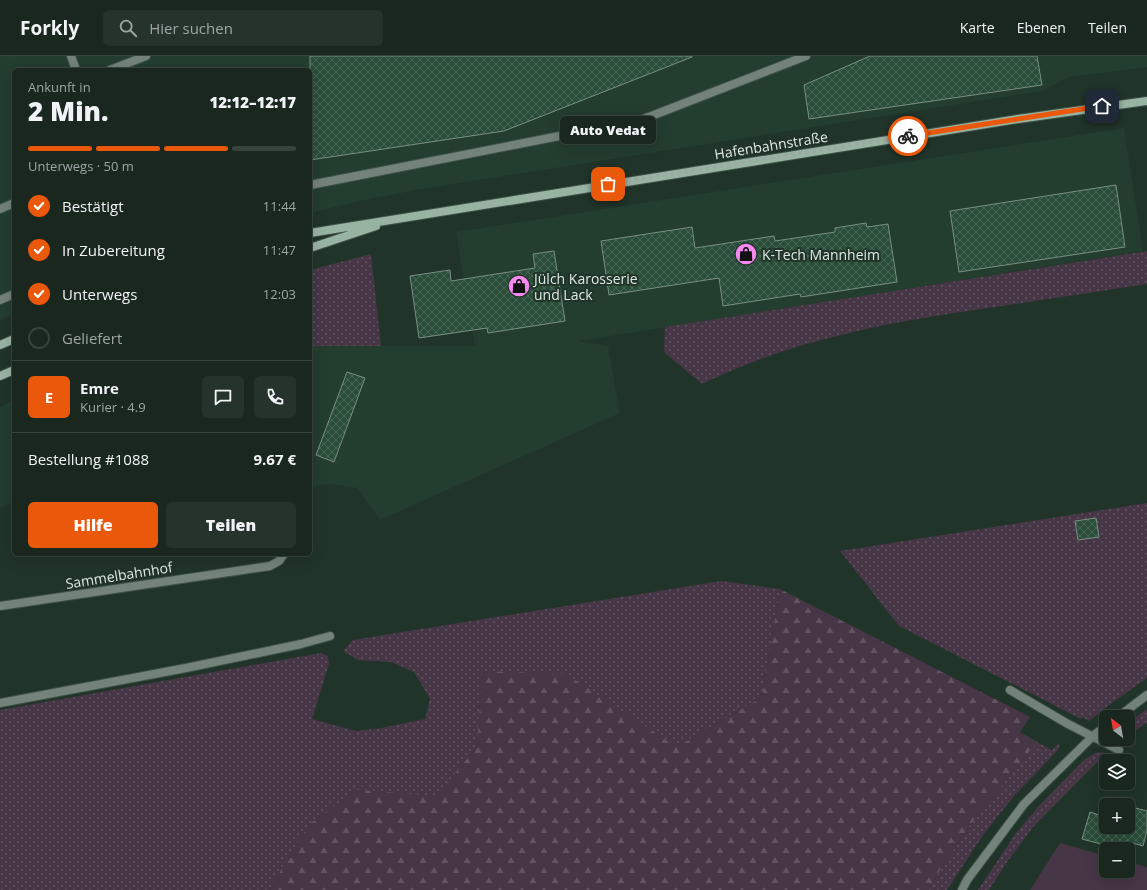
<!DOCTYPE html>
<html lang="de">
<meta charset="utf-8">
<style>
:root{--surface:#19271f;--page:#26332c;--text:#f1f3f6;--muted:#9fa5a4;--line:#37443d;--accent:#ea580c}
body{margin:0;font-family:"Open Sans",sans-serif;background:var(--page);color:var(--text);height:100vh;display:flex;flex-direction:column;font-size:15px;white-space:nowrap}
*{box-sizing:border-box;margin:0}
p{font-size:13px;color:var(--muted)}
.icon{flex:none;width:22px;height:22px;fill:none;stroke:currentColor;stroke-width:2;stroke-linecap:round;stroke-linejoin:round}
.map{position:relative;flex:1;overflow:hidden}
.drawer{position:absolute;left:12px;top:12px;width:300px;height:488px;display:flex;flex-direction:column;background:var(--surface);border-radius:6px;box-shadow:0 4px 16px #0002,0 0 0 1px var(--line)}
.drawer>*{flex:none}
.needle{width:26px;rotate:329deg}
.tools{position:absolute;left:1099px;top:654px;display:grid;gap:8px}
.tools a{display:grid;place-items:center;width:36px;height:36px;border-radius:6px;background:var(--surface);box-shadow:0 4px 16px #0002,0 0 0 1px var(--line);font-size:20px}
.pin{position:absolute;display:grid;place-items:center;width:34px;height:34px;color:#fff;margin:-17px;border-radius:8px;box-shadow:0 2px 6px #0006}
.courier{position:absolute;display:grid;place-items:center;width:40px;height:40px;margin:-20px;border:3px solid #ea580c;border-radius:50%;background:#fff;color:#222;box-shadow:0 1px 5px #0007}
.bubble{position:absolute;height:28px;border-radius:6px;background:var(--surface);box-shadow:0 4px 16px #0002,0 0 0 1px var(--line);font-size:13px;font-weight:800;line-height:28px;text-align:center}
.head em{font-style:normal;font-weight:800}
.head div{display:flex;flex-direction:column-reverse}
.head{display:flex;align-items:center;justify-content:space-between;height:68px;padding:0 16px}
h1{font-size:26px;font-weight:800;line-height:30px}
.bar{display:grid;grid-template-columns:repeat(4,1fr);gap:6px 4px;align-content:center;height:48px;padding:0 16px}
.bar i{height:5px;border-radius:3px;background:var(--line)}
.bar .current{background:var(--accent)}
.bar p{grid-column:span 4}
.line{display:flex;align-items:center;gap:10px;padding:0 16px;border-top:1px solid var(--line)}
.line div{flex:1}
.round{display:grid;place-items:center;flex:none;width:42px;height:42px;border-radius:6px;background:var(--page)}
ol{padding:0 16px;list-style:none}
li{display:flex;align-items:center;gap:12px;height:44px}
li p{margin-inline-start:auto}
li .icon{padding:4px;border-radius:50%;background:var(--accent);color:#fff;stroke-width:4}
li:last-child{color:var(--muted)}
li i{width:22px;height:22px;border:2px solid var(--line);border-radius:50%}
.button{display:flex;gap:8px;margin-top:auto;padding:8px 16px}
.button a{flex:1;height:46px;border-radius:6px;background:var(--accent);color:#fff;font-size:16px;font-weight:800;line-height:46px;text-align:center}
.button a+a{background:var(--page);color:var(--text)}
header{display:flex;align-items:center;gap:24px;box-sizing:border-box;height:56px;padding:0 20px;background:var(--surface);border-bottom:1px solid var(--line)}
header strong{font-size:19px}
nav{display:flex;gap:22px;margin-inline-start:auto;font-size:14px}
.search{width:280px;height:36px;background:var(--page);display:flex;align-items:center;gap:10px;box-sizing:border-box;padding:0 14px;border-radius:6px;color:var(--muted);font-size:15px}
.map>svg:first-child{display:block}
.built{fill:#233d2e}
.grass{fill:url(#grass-dots)}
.forest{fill:url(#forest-firs)}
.park{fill:#473646}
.building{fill:url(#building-cross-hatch);stroke:#798e81}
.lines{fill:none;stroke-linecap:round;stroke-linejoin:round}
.service-casing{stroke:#3f5147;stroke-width:10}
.minor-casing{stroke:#3f5147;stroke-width:10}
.tertiary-casing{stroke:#3f5147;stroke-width:10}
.secondary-casing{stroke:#3f5147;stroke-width:10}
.service{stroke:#738379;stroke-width:8}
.minor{stroke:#738379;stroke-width:8}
.tertiary{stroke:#738379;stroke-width:8}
.secondary{stroke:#99b3a3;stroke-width:8}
.done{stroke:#9caaa1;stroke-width:4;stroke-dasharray:0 7.2}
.route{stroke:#ea580c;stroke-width:5}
.labels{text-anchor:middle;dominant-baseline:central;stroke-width:4;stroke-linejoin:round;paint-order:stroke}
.street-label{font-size:14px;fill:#deeae2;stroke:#213429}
.poi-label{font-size:14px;fill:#deeae2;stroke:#213429;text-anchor:start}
</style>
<header>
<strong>Forkly</strong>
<div class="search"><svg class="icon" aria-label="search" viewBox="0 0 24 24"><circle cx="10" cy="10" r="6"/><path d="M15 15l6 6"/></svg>Hier suchen</div>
<nav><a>Karte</a><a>Ebenen</a><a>Teilen</a></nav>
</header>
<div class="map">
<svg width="1147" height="834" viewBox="0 0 1147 834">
<defs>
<pattern id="grass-dots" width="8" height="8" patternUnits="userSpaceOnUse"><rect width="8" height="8" fill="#473646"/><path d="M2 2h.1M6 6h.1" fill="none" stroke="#615360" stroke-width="1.8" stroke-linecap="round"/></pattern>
<pattern id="forest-firs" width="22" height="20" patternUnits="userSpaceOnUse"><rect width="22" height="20" fill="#473646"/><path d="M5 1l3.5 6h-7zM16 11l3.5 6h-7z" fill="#615360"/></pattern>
<pattern id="building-cross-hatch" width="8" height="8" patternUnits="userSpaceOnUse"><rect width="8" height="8" fill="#294d39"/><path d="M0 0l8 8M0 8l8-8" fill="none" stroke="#486755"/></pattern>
</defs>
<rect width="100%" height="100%" fill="#213429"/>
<path class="built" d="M0,0H1147V11L1069,21L1042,35L422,133L369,143L310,157V14H14V258L0,264Z
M1124,72L1143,195L579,285L608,290L620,357L380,464L357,432L331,428L310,430V290H475L456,176Z
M14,344V445L0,452V351Z"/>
<path class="grass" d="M1147,195V228C1094,236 1041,244 988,252C890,266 791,284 702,328L664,296L665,271Z
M371,198L381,290H310V214Z
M1147,447V622L1109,649L1089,665L1083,661L1081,663L899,570L840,495Z
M721,525L780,533L762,641L677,691L566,619L482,616L477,691L436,741L358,734L309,768L269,834H0V654L321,597L328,600L329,608L312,663L356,675L381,672L425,663L430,643L414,616L391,606L358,604L343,595L353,584Z
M1147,653V666L1128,680V667Z
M1037,686L1052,694L1059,687V691L1057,695L1014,740L983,779L947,834H928L943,809L970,769Z
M1101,696L1105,698L1033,771L1007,806L989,834H978L1016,777L1039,750L1084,704L1095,697Z"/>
<path class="forest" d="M780,533L1030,661L1020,676L1037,686L970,769L943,809L928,834H269L309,768L358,734L436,740L477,691L482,615L566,618L677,691L762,641Z"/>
<path class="park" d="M1060,787L1106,800V815H1128V806L1147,811V834H1030Z"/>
<path class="building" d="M310,0H692V1L504,75L310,104Z
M870,0H1037L1042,29L809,63L804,29Z
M1116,129L1125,191L959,216L950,155Z
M866,167L867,171L888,168L897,226L801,241L800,238L723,250L719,222L609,239L601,185L692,171L695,192L774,180L775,185L835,176V172Z
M554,195L565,265L488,277L487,272L419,282L410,220L450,214L451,225L535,212L533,198Z
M347,316L365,322L334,406L316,399Z
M1096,462L1099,481L1078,484L1075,465Z
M1128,750L1147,755V774L1143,790L1126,785L1124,793H1120L1082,783L1090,756L1105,761L1106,758V771H1128Z"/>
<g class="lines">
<g class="service-casing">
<path id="service" d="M0,244L14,238
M1010,634L1068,668L1119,694
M0,647L186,612L301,588L330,580"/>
</g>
<g class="minor-casing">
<path id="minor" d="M71,0L76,14
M110,14L146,0
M310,129L641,64L806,0
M0,153L14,147
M0,550L270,510L279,505L284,498"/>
</g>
<g class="tertiary-casing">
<path id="tertiary" d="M1118,661L1147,639
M962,834L967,824L1024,748L1093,680L1106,670"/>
</g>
<g class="secondary-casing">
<path id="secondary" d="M310,177L1018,63L1147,45
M310,192L376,170
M0,289L14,283
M0,320L14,314"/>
</g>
<use href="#service" class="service"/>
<use href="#minor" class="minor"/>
<use href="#tertiary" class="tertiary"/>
<use href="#secondary" class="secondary"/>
</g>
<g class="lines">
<path class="done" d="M608,128L908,80"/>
<path class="route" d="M908,80L1102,50"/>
</g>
<defs>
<g id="shop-disc" transform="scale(1.15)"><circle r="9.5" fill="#f589ef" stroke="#213429"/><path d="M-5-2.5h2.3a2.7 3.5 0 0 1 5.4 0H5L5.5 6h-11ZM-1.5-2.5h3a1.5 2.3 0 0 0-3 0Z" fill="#111"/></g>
</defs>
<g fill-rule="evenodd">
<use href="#shop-disc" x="746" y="198"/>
<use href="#shop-disc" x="519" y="230"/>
</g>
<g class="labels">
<g class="street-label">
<text transform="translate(771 89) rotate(-9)">Hafenbahnstraße</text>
<text transform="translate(119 519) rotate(-9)">Sammelbahnhof</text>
</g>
<g class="poi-label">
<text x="762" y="198">K-Tech Mannheim</text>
<text x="534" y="222">Jülch Karosserie<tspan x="534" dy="16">und Lack</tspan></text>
</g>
</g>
</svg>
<div class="tools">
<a><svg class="needle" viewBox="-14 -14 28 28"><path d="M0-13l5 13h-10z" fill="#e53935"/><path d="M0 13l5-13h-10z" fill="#9fa5a4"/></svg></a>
<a><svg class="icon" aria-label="layers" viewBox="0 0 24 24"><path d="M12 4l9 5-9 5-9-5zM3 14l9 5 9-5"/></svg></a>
<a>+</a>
<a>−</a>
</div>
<div class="pin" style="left:608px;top:128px;background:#ea580c"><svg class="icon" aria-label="bag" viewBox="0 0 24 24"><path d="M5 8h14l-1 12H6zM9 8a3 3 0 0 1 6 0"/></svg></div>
<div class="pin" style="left:1102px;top:50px;background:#1f2937"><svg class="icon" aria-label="home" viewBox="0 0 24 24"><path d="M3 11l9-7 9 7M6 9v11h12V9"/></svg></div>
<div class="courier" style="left:908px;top:80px"><svg class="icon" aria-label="bike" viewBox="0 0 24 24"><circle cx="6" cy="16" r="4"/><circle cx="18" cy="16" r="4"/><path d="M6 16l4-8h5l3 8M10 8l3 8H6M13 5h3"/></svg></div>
<div class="bubble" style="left:560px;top:60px;width:96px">Auto Vedat</div>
<section class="drawer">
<div class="head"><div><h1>2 Min.</h1><p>Ankunft in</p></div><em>12:12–12:17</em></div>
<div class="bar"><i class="current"></i><i class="current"></i><i class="current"></i><i></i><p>Unterwegs · 50 m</p></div>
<ol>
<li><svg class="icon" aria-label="check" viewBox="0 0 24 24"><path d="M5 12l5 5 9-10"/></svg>Bestätigt<p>11:44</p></li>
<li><svg class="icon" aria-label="check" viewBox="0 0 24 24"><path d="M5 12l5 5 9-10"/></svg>In Zubereitung<p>11:47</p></li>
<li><svg class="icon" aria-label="check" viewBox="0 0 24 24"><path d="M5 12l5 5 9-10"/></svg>Unterwegs<p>12:03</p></li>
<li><i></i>Geliefert</li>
</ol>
<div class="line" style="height:72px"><b class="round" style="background:var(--accent);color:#fff">E</b><div><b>Emre</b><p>Kurier · 4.9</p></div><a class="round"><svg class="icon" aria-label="chat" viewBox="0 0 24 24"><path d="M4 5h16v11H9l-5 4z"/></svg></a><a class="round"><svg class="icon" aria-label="phone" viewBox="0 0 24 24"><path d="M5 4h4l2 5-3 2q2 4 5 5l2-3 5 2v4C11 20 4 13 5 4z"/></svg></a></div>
<div class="line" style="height:52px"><div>Bestellung #1088</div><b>9.67 €</b></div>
<div class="button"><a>Hilfe</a><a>Teilen</a></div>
</section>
</div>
